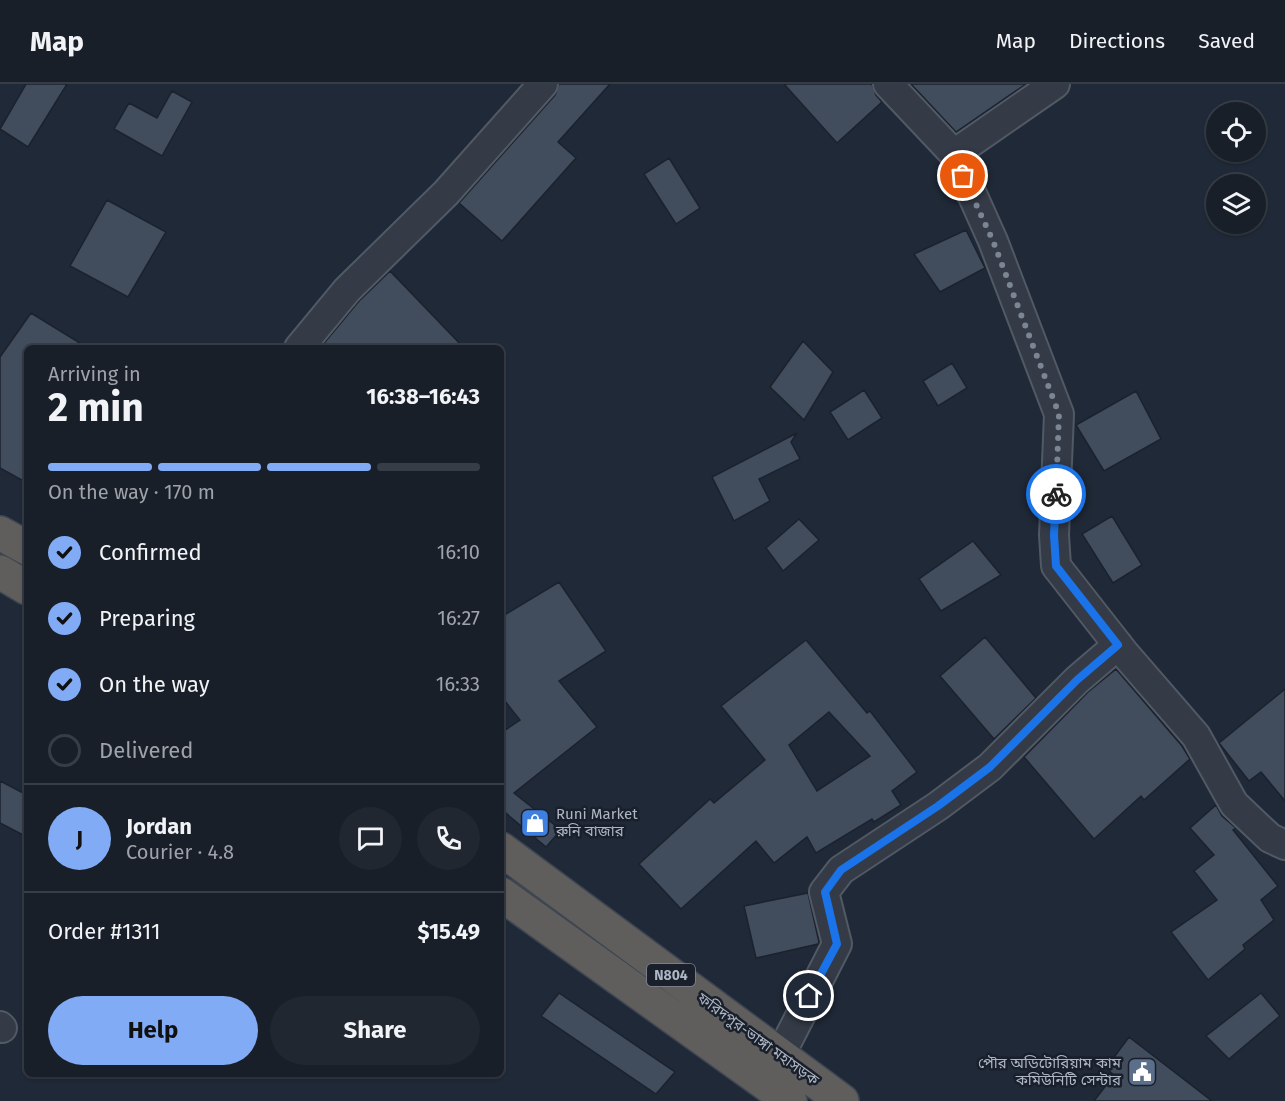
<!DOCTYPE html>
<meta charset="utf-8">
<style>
:root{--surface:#181f29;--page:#212731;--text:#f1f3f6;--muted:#9fa2a8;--line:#363d46;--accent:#82abf5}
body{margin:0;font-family:"Fira Sans","Noto Sans Bengali",sans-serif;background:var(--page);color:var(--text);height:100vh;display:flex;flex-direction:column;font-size:22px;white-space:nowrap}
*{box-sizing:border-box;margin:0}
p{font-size:20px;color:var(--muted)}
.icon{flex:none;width:33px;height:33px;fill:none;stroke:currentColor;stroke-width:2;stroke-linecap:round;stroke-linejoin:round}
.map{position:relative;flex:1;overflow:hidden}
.side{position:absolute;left:24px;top:261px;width:480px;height:732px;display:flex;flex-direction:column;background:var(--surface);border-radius:9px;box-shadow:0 2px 4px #0004,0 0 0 2px var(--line)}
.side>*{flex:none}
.fabs{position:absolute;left:1206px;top:18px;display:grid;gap:12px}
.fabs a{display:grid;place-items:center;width:60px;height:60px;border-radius:50%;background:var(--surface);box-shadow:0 2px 4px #0004,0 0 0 2px var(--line);font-size:30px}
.pin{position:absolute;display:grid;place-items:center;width:51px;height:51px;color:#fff;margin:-26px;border:3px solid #fff;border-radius:50%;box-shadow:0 2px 6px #0007}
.courier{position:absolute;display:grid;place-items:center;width:60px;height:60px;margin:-30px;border:4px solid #1a73e8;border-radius:50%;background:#fff;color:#222;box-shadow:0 2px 8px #0007}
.head em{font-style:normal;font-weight:700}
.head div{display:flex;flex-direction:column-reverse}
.head{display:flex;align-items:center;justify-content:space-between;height:102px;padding:0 24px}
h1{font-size:39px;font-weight:700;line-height:45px}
.bar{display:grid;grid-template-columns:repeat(4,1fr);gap:9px 6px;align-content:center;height:72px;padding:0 24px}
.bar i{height:8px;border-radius:4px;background:var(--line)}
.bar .active{background:var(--accent)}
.bar p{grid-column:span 4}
.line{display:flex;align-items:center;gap:15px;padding:0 24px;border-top:2px solid var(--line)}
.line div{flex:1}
.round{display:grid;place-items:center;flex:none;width:63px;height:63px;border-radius:32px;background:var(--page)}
ol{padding:0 24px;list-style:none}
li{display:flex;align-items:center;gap:18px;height:66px}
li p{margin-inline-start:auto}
li .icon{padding:6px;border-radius:50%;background:var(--accent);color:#111;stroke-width:4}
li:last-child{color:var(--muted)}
li i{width:33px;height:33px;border:3px solid var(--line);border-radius:50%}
.action{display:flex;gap:12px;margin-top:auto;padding:12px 24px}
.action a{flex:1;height:69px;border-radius:36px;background:var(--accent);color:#111;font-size:24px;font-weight:700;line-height:69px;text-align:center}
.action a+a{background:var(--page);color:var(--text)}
header{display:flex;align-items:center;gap:36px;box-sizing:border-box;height:84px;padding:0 30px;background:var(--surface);border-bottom:2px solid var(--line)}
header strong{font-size:28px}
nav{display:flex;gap:33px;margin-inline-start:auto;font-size:21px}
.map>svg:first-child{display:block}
.building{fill:#414c5c;stroke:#1b222e;stroke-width:1.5;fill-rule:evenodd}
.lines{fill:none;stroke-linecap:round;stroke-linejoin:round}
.minor-casing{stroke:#515965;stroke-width:32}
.trunk-casing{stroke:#3e4652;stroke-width:36}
.minor{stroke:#343b47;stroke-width:28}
.trunk{stroke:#605e5c;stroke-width:33}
.done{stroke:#7c8593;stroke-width:6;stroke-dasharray:0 10.8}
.route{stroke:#1a73e8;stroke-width:8}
.labels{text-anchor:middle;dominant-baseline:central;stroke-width:5;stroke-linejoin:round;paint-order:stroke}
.shield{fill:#19202c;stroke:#818996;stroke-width:1.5}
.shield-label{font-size:14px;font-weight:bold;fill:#aeb6c4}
.poi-label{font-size:15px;fill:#aeb6c4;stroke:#19202c;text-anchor:start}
.street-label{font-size:15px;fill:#aeb6c4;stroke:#19202c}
</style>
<header>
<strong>Map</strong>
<nav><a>Map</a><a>Directions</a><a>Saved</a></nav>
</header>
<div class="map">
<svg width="1285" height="1017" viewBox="0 0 1285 1017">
<rect width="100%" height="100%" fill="#202937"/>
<path class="building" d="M26,0H67L28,63L0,45Z
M559,0H610L558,58L576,74L502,157L459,119L555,11Z
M784,0H872L876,11L882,18L837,59Z
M911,0H1026L956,48Z
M172,7L192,18L162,72L114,45L129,19L157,34Z
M669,74L700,124L676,140L644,90Z
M107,116L166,148L128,213L70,182Z
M966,146L985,184L940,208L914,170Z
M390,187L464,264H320L359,217Z
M31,229L88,264H27V399L0,384V273Z
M803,257L833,288L804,336L770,303Z
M952,279L967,304L938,322L923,297Z
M864,306L882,334L848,356L830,328Z
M1136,307L1161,355L1104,387L1076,341Z
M797,349L791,358L800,375L759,395L770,417L734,437L712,393Z
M1112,432L1142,481L1113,499L1082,450Z
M799,435L819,456L783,487L766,464Z
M973,457L1001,491L941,527L919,495Z
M559,498L606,567L559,597L597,643L514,709L561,746L546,763L501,725V649L520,636L501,612V533Z
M985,553L1036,614L994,655L940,592Z
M806,556L867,629L870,627L917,688L892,707L901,721L874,738L872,735L816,769L807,753L774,779L756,757L681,825L639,780L710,715L714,719L765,676L721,622ZM829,628L870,672L817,707L789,661Z
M1116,585L1182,662L1190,675L1144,716L1141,712L1094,755L1024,673L1088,608Z
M1285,605V717L1261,688L1249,697L1219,659Z
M0,697L27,711V753L0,739Z
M1216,721L1222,732L1236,744L1233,746L1278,802L1261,816L1274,836L1243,861L1245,865L1208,896L1171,848L1217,816L1194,787L1214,771L1190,744Z
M808,809L819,858L818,860L756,874L744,822Z
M559,909L675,988L656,1010L541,932Z
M1261,909L1280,932L1229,975L1206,952Z
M1129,953L1212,1017H1094L1114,991L1106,984Z"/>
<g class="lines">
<g class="minor-casing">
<path id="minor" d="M888,0L954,70L993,157L1059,330L1054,451L1056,482L1125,570L1196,652L1234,720L1270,754L1285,761
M954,70L1055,0
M299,264L347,206L446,109L543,0
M0,942L2,944
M770,991L837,860L824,808L841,786L938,722L990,683L1077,596L1118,561"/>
</g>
<g class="trunk-casing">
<path id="trunk" d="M0,449L27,464
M0,488L27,504
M501,765L842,1017
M501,810L790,1017"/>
</g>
<use href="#minor" class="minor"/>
<use href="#trunk" class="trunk"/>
</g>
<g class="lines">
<path class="done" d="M963,92L993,157L1059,330L1056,410"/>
<path class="route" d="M809,912L837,860L825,808L841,786L938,722L990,683L1077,596L1118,561L1056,482L1054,451L1056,410"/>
</g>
<defs>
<g id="shop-square" transform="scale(1.5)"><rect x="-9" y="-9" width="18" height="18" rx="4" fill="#3f7fe0" stroke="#19202c"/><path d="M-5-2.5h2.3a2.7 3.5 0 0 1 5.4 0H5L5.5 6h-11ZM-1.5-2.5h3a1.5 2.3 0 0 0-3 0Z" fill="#fff"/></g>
<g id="civic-square" transform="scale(1.5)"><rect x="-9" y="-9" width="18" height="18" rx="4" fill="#5c6f8a" stroke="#19202c"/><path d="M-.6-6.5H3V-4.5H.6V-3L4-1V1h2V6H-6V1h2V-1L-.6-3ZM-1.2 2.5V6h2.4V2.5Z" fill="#fff"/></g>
</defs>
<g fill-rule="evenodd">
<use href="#shop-square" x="535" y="739"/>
<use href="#civic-square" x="1142" y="988"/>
</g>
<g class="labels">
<rect class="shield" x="647" y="880" width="48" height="22" rx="4.5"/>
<g class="shield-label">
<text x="671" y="891">N804</text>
</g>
<g class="poi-label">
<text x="556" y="730">Runi Market<tspan x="556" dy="17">রুনি বাজার</tspan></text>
<text x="1121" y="979" text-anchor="end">পৌর অডিটোরিয়াম কাম<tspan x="1121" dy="17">কমিউনিটি সেন্টার</tspan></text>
</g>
<g class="street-label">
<text transform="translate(758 955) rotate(36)">ফরিদপুর-ভাঙ্গা মহাসড়ক</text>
</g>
</g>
</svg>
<div class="fabs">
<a><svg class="icon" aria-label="locate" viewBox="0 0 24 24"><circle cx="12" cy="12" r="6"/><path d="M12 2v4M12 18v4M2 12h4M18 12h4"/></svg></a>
<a><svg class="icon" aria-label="layers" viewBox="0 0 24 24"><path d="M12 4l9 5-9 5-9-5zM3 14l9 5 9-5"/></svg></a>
</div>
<div class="pin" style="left:963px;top:92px;background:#ea580c"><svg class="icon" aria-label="bag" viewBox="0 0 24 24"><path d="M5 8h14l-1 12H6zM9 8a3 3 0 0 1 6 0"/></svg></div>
<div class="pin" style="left:809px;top:912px;background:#1f2937"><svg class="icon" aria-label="home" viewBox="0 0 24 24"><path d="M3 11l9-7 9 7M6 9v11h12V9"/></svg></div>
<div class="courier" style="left:1056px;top:410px"><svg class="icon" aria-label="bike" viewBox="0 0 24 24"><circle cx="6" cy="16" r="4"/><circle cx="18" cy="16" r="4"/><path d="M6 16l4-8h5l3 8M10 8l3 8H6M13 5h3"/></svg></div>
<section class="side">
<div class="head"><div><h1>2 min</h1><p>Arriving in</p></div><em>16:38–16:43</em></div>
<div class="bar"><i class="active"></i><i class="active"></i><i class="active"></i><i></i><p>On the way · 170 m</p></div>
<ol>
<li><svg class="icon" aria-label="check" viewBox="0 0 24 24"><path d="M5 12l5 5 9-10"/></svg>Confirmed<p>16:10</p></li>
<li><svg class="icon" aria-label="check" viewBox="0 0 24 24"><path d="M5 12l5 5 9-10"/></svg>Preparing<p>16:27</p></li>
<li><svg class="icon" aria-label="check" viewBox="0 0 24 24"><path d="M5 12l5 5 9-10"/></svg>On the way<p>16:33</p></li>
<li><i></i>Delivered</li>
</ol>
<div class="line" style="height:108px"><b class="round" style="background:var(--accent);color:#111">J</b><div><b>Jordan</b><p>Courier · 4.8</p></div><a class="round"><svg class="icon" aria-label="chat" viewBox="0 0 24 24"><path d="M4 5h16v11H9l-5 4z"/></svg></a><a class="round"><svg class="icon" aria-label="phone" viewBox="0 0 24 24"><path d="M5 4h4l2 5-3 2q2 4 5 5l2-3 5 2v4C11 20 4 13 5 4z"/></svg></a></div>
<div class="line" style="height:78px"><div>Order #1311</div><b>$15.49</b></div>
<div class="action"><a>Help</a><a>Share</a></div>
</section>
</div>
